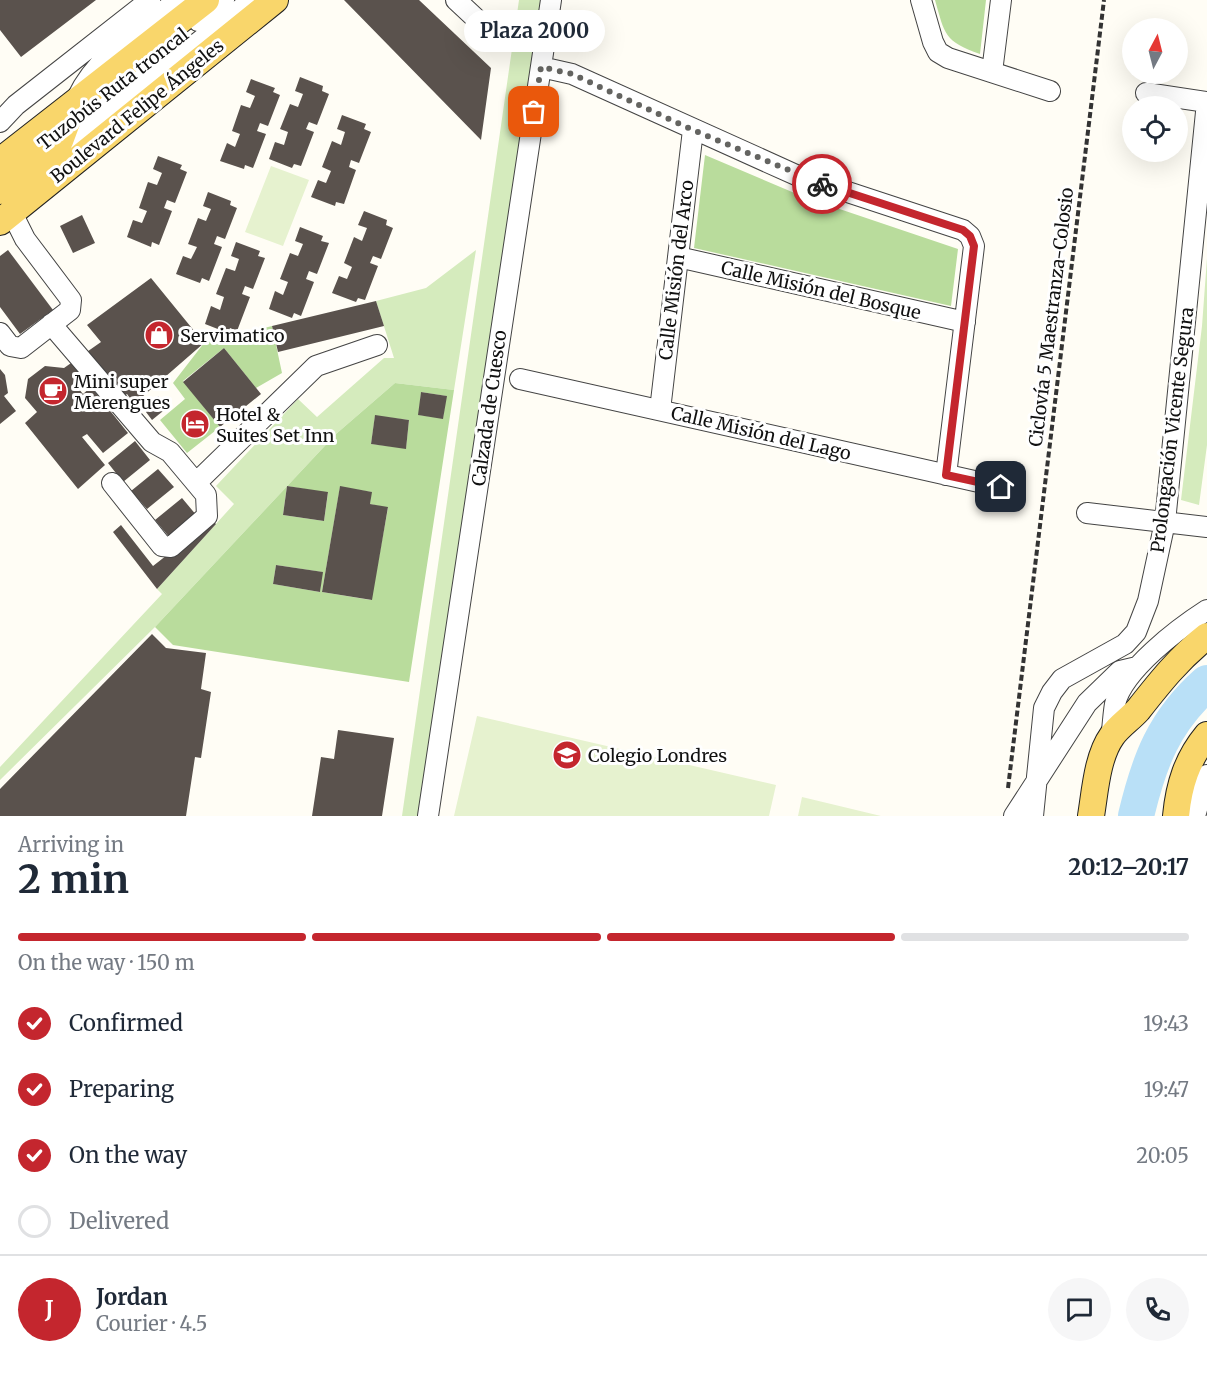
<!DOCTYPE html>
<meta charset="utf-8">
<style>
:root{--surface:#fff;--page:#f6f6f7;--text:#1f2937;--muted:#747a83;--line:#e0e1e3;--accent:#c4262e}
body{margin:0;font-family:Merriweather,serif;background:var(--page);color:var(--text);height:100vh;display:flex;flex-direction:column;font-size:22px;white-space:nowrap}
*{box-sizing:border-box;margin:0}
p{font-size:20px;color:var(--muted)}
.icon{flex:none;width:33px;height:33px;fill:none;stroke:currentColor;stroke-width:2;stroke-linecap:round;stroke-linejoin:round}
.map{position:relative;height:816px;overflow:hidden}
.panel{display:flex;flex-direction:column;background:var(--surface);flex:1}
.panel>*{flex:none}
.needle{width:39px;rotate:7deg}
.buttons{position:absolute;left:1122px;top:18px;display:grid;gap:12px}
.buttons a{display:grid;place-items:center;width:66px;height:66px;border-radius:50%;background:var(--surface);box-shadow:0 6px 24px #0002;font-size:30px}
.pin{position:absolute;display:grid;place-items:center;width:51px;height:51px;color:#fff;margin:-26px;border-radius:12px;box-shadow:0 3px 9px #0006}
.courier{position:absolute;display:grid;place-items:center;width:60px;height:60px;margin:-30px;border:4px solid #c4262e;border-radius:50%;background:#fff;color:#222;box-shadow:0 2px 8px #0007}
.bubble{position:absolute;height:42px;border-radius:21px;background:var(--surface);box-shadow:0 6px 24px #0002;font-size:20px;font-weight:700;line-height:42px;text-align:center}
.overview em{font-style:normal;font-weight:700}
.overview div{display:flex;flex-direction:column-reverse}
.overview{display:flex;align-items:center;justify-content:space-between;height:102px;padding:0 18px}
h1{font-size:39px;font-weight:700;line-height:45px}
.bar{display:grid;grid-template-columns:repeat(4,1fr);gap:9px 6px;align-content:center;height:72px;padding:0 18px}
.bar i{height:8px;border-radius:4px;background:var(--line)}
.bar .on{background:var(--accent)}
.bar p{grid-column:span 4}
.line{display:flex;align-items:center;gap:15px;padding:0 18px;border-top:2px solid var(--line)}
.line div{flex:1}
.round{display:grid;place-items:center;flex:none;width:63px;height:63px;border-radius:32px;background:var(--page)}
ol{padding:0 18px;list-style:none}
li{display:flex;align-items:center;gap:18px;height:66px}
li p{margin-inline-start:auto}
li .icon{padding:6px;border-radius:50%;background:var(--accent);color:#fff;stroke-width:4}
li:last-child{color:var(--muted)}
li i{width:33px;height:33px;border:3px solid var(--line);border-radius:50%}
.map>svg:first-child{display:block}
.green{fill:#d5ebbd}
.forest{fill:#b9dc9c;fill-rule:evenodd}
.pitch{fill:#e6f2cf}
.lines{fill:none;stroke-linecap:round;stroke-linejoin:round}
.river{stroke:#b9e0f7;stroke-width:36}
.building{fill:#5a524d}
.minor-casing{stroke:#444;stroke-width:22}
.major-casing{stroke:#222;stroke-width:28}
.path{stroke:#333;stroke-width:4;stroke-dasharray:6 3;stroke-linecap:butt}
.minor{stroke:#fff;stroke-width:20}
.major{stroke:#f9d66b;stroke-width:26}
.done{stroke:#646461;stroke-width:6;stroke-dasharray:0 10.8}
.route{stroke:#c4262e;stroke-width:8}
.labels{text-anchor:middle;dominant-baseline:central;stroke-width:6;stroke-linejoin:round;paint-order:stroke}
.street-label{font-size:18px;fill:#111;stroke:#fff}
.poi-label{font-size:18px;fill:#111;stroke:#fff;text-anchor:start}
</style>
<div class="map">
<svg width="1207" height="816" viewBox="0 0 1207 816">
<rect width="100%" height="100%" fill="#fffdf5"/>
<path class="green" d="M519,0H548L426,816H402Z
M476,250L454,390L395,383L336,434L155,627L0,780V767L162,594L157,589L234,504L216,486L298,399L317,417L384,358H394L376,301L426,288Z
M1207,258V445L1199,505L1181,500L1202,326Z"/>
<path class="forest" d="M935,0H986L980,54C944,41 945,35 935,0Z
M705,155L804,197L958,249L951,306L694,248Z
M272,326L282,373L256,388L224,348L183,381L220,427L187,453L160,420L185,399L173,383L204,343Z
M395,383L454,390L409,682L173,645L155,627L336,434ZM421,392L446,396L443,418L419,415ZM375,416L409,420L406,448L371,444ZM287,486L328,493L324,521L283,515ZM340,487L371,492L370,504L388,508L371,600L322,592ZM276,565L322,572L320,592L273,584Z"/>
<path class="pitch" d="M271,166L309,180L283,246L245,232Z
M477,716L776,785L769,816H454Z
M802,797L881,816H798Z"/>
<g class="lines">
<path class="river" d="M1136,816C1149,761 1164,721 1207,683"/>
</g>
<path class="building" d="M0,0H96L21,57L0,30Z
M344,0H419L491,68L481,140Z
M300,77L323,86L322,91L329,94L317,125L309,122L306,129L314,132L301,166L294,164L292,168L269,159L275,142L284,145L288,132L280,129L290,104L298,107L303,94L295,91Z
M251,79L275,88L273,92L280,95L268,126L260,123L257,131L266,134L253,168L245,165L244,169L220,161L227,143L235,147L240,134L232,131L241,105L250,108L255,96L246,92Z
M342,115L366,124L364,129L371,132L359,163L351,160L349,167L356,170L344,204L336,202L335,206L311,197L318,180L326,183L331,171L322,167L332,141L341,145L345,132L337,129Z
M158,156L182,165L180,169L187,172L175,203L167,200L164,208L172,211L159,245L152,242L151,247L127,237L133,220L142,223L147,211L139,208L148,182L157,185L162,173L153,169Z
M208,192L231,201L230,205L237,208L225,239L217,236L214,244L222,247L209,281L202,278L200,283L176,274L183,256L191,259L197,247L188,244L198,218L206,221L211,209L203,206Z
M364,211L387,220L386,225L393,228L381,259L373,256L370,263L378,266L365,300L358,298L356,302L332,293L339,276L347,279L352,267L344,263L354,237L362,241L367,228L358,225Z
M82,215L95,243L73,253L60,226Z
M300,227L323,236L321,241L329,243L317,274L309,271L306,279L314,282L301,316L294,313L292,318L269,309L275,291L283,295L288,282L280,279L290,253L298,256L303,244L295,241Z
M236,242L260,251L258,256L265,258L253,289L245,286L242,294L250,297L237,331L230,328L228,333L205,324L211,306L220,310L224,297L216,294L226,268L235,271L239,259L231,256Z
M8,250L53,310L20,334L0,307V256Z
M151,278L204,343L134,404L127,394L122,398L96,367L74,383L83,394L91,387L128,433L103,453L87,434L82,437L105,465L78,489L25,423L37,412L25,398L28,379L45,366L64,368L101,342L87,325Z
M376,301L384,326L278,352L272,326Z
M224,348L261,394L220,427L183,382Z
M0,369L5,375L8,393L4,396L16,411L0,424Z
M421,392L447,396L443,419L418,415Z
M158,396L168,407L152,420L143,408Z
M375,415L409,420L406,449L371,444Z
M135,441L150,460L123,482L108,463Z
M158,469L174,487L147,509L131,491Z
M287,486L328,492L324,521L283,515Z
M340,486L372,492L370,504L388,507L372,600L322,592Z
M182,498L197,516L170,538L155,520Z
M212,520L216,524L157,589L113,532L121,525L153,566Z
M276,565L323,572L320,592L273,584Z
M152,634L166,648L206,653L201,689L211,692L201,758L195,757L186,816H0V789Z
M338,730L394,738L382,816H312L321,757L334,759Z"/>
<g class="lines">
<g class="minor-casing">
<path id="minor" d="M456,0L486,28
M921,0L933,42L938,52L948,58L1050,91
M198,21L224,0
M541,67L572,74L796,175L963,230L970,236L974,246L946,475
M992,72L1001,0
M77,98C97,55 141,29 178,0
M0,122L16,105L150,0
M63,130L171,43
M54,156L252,0
M678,257L965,322
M51,324L152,442L170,452L206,495L207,516L171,547L162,546L112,483
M0,333L10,346L21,348L70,310L71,300L25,239L12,213
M520,379L1001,487
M660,410L693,130
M196,483L316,366L377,345
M1087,513L1207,527
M1111,737C1113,726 1113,715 1115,704C1123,670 1179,628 1207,610
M428,816L551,0
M1014,816L1087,703L1120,671L1137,667
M1033,816L1044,708L1052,692L1062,679L1125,644L1136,632L1148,601L1165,522L1207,102L1146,93
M1195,816L1207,775"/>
</g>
<g class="major-casing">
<path id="major" d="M0,161L206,0
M0,191L60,141L73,106
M0,222L275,0
M1091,816C1095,792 1097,757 1112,736C1119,726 1130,719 1138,710C1160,682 1179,658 1207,636
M1176,816C1179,785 1187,759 1207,735"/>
</g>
<path class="path" d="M1008,788L1104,0"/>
<use href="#minor" class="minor"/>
<use href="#major" class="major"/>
</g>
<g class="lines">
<path class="done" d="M534,112L541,67L572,74L693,130L822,184"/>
<path class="route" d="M822,184L963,230L970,236L974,246L946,475L1001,487"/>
</g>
<defs>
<g id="shop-disc" transform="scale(1.5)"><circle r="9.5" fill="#c4262e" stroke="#fff"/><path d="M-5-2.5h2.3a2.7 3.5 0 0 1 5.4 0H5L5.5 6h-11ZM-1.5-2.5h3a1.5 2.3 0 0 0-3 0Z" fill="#fff"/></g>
<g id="cafe-disc" transform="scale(1.5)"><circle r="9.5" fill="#c4262e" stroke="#fff"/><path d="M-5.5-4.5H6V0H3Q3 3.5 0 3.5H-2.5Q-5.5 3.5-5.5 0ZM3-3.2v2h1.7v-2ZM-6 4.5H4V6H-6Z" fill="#fff"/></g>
<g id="hotel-disc" transform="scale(1.5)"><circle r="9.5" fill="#c4262e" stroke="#fff"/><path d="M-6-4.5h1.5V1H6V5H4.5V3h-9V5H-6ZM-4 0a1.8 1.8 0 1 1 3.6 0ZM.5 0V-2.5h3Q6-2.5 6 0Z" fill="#fff"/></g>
<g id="school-disc" transform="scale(1.5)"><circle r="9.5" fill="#c4262e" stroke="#fff"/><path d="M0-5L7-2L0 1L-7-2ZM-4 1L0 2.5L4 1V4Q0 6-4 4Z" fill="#fff"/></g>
</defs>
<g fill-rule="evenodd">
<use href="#shop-disc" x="159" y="335"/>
<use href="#cafe-disc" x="53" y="391"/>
<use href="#hotel-disc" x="195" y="424"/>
<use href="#school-disc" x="567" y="755"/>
</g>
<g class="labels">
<g class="street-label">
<text transform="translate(113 89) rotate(-38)">Tuzobús Ruta troncal</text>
<text transform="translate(137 111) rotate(-39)">Boulevard Felipe Ángeles</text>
<text transform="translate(676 270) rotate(-83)">Calle Misión del Arco</text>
<text transform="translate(821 290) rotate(13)">Calle Misión del Bosque</text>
<text transform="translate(1051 317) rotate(-83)">Ciclovía 5 Maestranza-Colosio</text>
<text transform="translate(489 408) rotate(-82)">Calzada de Cuesco</text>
<text transform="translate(1172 430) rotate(-83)">Prolongación Vicente Segura</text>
<text transform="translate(761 433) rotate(13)">Calle Misión del Lago</text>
</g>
<g class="poi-label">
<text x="180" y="335">Servimatico</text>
<text x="74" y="381">Mini super<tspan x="74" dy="21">Merengues</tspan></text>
<text x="216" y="414">Hotel &amp;<tspan x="216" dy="21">Suites Set Inn</tspan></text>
<text x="588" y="755">Colegio Londres</text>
</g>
</g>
</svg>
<div class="buttons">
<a><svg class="needle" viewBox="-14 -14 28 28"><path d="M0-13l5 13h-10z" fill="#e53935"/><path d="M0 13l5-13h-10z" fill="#747a83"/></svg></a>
<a><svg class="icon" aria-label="locate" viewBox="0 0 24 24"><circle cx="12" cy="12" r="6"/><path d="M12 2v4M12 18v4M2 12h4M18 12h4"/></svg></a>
</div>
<div class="pin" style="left:534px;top:112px;background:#ea580c"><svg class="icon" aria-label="bag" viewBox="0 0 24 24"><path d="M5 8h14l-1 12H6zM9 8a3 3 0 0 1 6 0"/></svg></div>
<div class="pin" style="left:1001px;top:487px;background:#1f2937"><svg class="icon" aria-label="home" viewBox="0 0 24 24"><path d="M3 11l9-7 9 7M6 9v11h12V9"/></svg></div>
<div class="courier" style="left:822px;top:184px"><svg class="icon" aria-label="bike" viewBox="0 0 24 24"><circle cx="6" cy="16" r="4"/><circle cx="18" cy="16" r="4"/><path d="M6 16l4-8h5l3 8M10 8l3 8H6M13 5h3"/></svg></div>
<div class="bubble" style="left:464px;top:10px;width:141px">Plaza 2000</div>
</div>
<section class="panel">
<div class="overview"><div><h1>2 min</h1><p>Arriving in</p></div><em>20:12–20:17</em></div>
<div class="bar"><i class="on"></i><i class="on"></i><i class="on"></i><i></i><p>On the way · 150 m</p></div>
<ol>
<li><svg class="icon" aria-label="check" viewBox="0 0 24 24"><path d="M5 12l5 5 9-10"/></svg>Confirmed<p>19:43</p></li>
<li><svg class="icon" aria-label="check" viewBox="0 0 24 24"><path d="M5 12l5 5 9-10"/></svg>Preparing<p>19:47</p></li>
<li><svg class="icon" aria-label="check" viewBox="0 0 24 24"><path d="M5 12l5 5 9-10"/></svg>On the way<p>20:05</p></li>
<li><i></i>Delivered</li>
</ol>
<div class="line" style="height:108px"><b class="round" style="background:var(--accent);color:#fff">J</b><div><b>Jordan</b><p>Courier · 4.5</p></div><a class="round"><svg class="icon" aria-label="chat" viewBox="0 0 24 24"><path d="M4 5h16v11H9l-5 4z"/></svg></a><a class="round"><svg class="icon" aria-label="phone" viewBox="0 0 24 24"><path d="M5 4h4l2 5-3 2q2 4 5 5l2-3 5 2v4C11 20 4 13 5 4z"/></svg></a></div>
</section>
